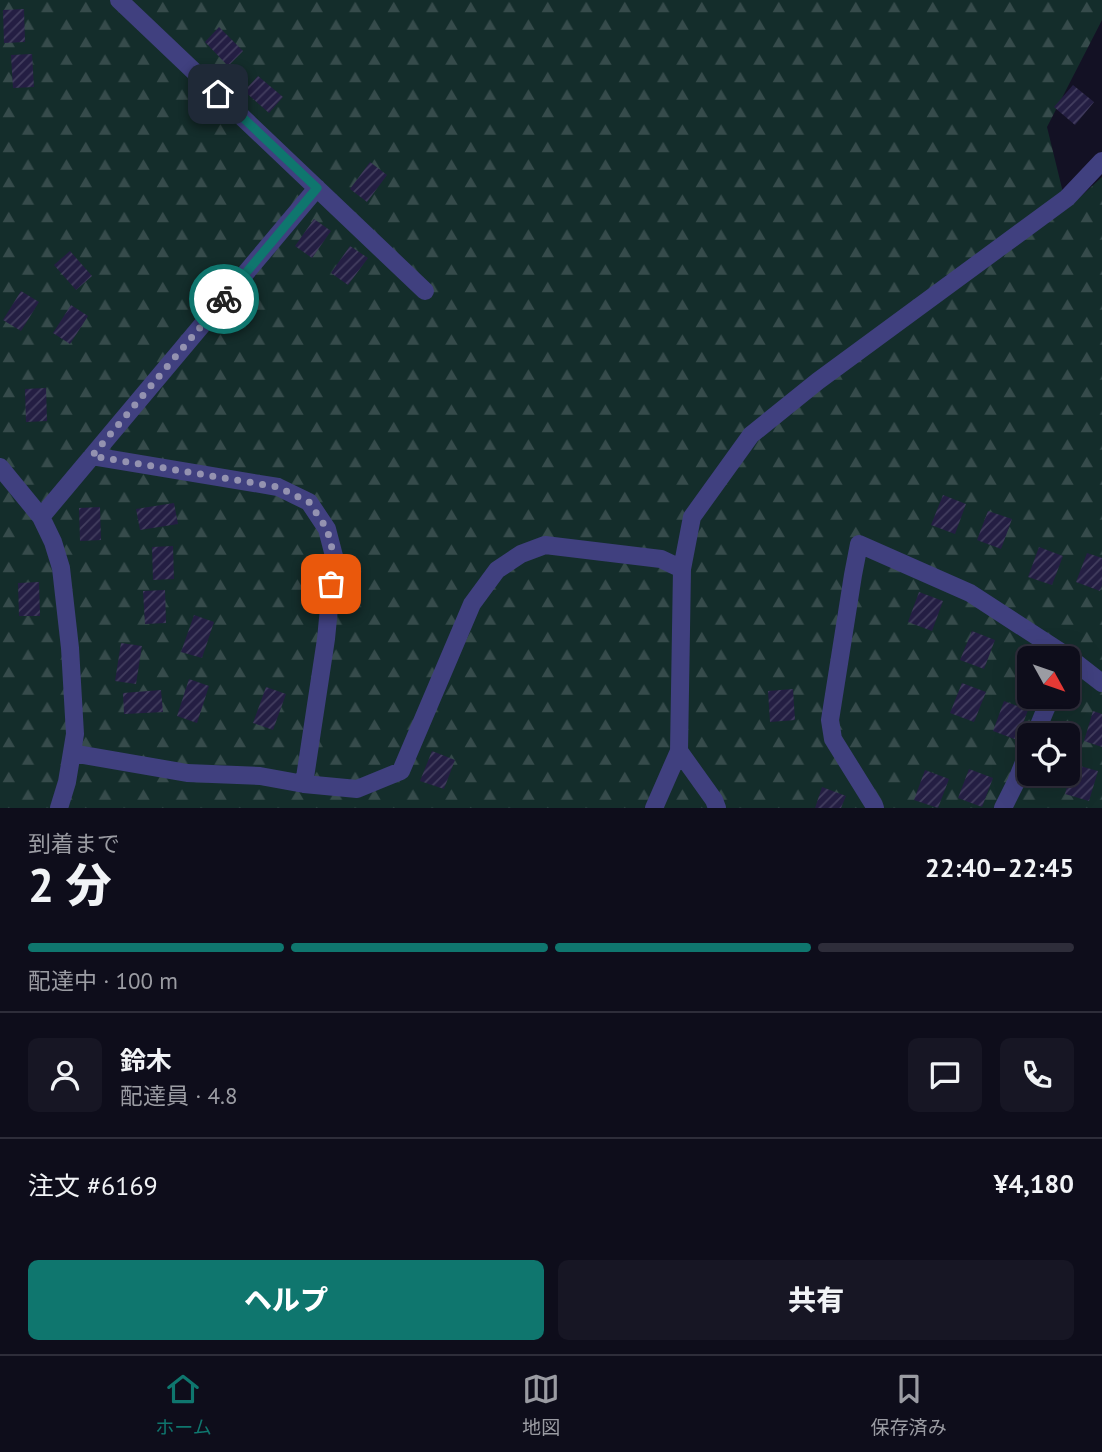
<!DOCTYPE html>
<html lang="ja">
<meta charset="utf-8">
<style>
:root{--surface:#0e0d1b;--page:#171624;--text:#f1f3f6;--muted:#9b9ca3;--line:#2e2d3a;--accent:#0f766e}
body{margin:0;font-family:"PT Sans","Noto Sans JP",sans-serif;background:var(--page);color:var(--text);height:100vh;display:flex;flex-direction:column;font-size:26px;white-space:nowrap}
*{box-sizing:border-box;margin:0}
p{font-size:23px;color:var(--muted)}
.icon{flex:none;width:38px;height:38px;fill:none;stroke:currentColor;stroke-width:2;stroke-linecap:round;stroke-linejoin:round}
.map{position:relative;height:808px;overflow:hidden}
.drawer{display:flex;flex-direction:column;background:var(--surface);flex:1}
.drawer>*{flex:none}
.needle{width:46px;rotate:130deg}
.tools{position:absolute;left:1017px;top:646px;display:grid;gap:14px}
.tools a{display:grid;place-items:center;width:63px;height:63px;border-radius:10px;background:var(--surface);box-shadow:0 7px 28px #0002,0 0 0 2px var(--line);font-size:35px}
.pin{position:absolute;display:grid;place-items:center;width:60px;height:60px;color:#fff;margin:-30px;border-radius:14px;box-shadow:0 4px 10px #0006}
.courier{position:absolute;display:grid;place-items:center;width:70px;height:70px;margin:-35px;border:5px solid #0f766e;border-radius:50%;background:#fff;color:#222;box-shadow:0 2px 9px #0007}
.headline em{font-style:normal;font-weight:800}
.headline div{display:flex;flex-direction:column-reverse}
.headline{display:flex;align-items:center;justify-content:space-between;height:119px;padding:0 28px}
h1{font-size:46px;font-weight:800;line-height:52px}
.bar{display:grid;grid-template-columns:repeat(4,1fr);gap:10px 7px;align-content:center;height:84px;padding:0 28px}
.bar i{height:9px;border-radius:5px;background:var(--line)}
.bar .active{background:var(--accent)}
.bar p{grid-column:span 4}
.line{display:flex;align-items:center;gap:18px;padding:0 28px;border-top:2px solid var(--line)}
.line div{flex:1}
.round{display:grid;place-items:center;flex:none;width:74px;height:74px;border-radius:10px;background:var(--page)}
.button{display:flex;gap:14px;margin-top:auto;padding:14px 28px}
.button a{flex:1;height:80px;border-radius:10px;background:var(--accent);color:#fff;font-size:28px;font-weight:800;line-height:80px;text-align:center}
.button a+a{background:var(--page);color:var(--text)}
.tab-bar{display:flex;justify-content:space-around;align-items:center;height:98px;border-top:2px solid var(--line);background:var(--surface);font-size:19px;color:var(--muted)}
.tab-bar a{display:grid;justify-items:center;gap:4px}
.tab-bar .active{color:var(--accent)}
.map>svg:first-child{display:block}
.forest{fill:url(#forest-firs);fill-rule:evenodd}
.building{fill:url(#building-hatch)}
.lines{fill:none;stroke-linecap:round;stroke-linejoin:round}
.minor{stroke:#40407f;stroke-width:18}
.done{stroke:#9492b0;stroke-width:7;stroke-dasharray:0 12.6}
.route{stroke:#0f766e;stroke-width:9}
</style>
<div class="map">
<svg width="1102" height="808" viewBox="0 0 1102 808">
<defs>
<pattern id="forest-firs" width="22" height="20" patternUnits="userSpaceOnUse" patternTransform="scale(1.75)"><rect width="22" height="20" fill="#142d2b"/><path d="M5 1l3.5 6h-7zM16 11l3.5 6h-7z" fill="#364b4b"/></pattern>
<pattern id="building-hatch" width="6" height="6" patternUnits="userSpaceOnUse" patternTransform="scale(1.75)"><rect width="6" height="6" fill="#241e43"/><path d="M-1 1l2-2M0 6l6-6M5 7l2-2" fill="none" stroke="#433e5f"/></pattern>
</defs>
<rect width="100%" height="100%" fill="#131124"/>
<path class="forest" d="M0,0H1102V20L1047,127L1067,209L1102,177V808H0ZM1029,658H1068V696H1029ZM1029,735H1068V774H1029Z"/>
<path class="building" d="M24,9L25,42L4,43L3,10Z
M219,27L243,51L228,66L205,42Z
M32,54L34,87L13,88L11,55Z
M258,76L283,97L269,113L244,91Z
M1073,85L1094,102L1075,125L1054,107Z
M370,162L387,175L367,202L350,189Z
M314,219L331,231L312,258L295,246Z
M350,246L368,258L348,285L331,273Z
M70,251L92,276L76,290L54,265Z
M21,291L39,302L21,331L3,320Z
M71,305L88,316L70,344L53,333Z
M46,388L47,421L26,422L25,389Z
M943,495L966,504L955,534L931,525Z
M174,503L178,524L140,530L136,509Z
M100,507L101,540L80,541L79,508Z
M988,511L1012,519L1001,549L977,540Z
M173,546L174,579L153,580L152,547Z
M1039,547L1063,556L1052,585L1028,577Z
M1087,553L1102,558V585L1100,591L1076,582Z
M39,582L40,616H19L18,583Z
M165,590L166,623L145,624L143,591Z
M919,592L943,601L932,631L908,622Z
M194,615L214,622L202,658L181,652Z
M972,631L995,640L984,669L960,660Z
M121,643L142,646L136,684L115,681Z
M1025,654L1037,657L1029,658V688L1017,684Z
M189,679L209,686L197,723L177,716Z
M962,683L986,692L974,722L950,713Z
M266,687L286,694L273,730L253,723Z
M793,689L795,720L770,722L768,691Z
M161,690L163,712L124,714L123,693Z
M1004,701L1028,710L1017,740L993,731Z
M1093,711L1102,714V747L1084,741Z
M432,751L455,760L444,789L420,781Z
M1073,764L1098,771L1089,801L1065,794Z
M969,769L993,778L982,807L958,798Z
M925,770L949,779L938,808L914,800Z
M822,787L846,796L841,808H815Z"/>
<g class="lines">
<path class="minor" d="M119,0L425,291
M92,456L278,487L309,502L327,529L334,556L326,639L304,784
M0,467L41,517L53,542L61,568L70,648L75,734L67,782L59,808
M41,517L317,188
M1035,735L1051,696
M679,751L714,800L717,808
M72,753L187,773L260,776L304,784L357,789L401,771L472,604L497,570L521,554L545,545L661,559L682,569
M654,808L679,751L682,569L692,517L751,435L818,381L1067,198L1102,161
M875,808L874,805L833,739L830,720L853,575L859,544L970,593L1067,656L1102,683
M1003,808L1016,782L1029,750"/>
</g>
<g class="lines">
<path class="done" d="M224,299L92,456L278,487L309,502L327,529L334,556L331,584"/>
<path class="route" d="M218,94L317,188L224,299"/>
</g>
</svg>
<div class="tools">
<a><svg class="needle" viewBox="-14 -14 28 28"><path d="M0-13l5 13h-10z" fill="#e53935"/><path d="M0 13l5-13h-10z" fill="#9b9ca3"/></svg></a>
<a><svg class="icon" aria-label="locate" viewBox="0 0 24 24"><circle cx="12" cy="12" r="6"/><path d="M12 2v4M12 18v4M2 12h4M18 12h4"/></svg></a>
</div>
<div class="pin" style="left:331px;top:584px;background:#ea580c"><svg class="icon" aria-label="bag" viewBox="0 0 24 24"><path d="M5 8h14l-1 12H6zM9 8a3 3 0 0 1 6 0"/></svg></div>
<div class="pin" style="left:218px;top:94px;background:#1f2937"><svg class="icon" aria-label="home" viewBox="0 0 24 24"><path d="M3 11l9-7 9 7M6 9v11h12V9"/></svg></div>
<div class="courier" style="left:224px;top:299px"><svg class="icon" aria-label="bike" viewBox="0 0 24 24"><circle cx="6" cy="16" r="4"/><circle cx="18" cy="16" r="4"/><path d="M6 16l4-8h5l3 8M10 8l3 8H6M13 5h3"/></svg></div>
</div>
<section class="drawer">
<div class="headline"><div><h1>2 分</h1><p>到着まで</p></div><em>22:40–22:45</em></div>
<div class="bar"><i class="active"></i><i class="active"></i><i class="active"></i><i></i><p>配達中 · 100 m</p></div>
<div class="line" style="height:126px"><a class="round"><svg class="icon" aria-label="person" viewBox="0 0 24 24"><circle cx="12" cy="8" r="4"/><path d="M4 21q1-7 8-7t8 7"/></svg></a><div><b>鈴木</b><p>配達員 · 4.8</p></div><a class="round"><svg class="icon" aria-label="chat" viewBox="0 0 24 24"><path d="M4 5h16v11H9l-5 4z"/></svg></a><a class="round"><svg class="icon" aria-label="phone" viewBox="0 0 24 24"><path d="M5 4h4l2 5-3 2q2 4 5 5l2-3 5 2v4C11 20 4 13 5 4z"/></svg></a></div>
<div class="line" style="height:91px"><div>注文 #6169</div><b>¥4,180</b></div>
<div class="button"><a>ヘルプ</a><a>共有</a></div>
</section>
<nav class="tab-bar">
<a class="active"><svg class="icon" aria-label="home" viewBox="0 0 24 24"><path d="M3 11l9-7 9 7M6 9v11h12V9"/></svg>ホーム</a>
<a><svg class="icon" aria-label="map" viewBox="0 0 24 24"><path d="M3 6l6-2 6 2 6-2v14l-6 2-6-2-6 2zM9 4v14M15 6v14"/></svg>地図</a>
<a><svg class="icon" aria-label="saved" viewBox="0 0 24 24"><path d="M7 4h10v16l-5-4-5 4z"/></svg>保存済み</a>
</nav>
